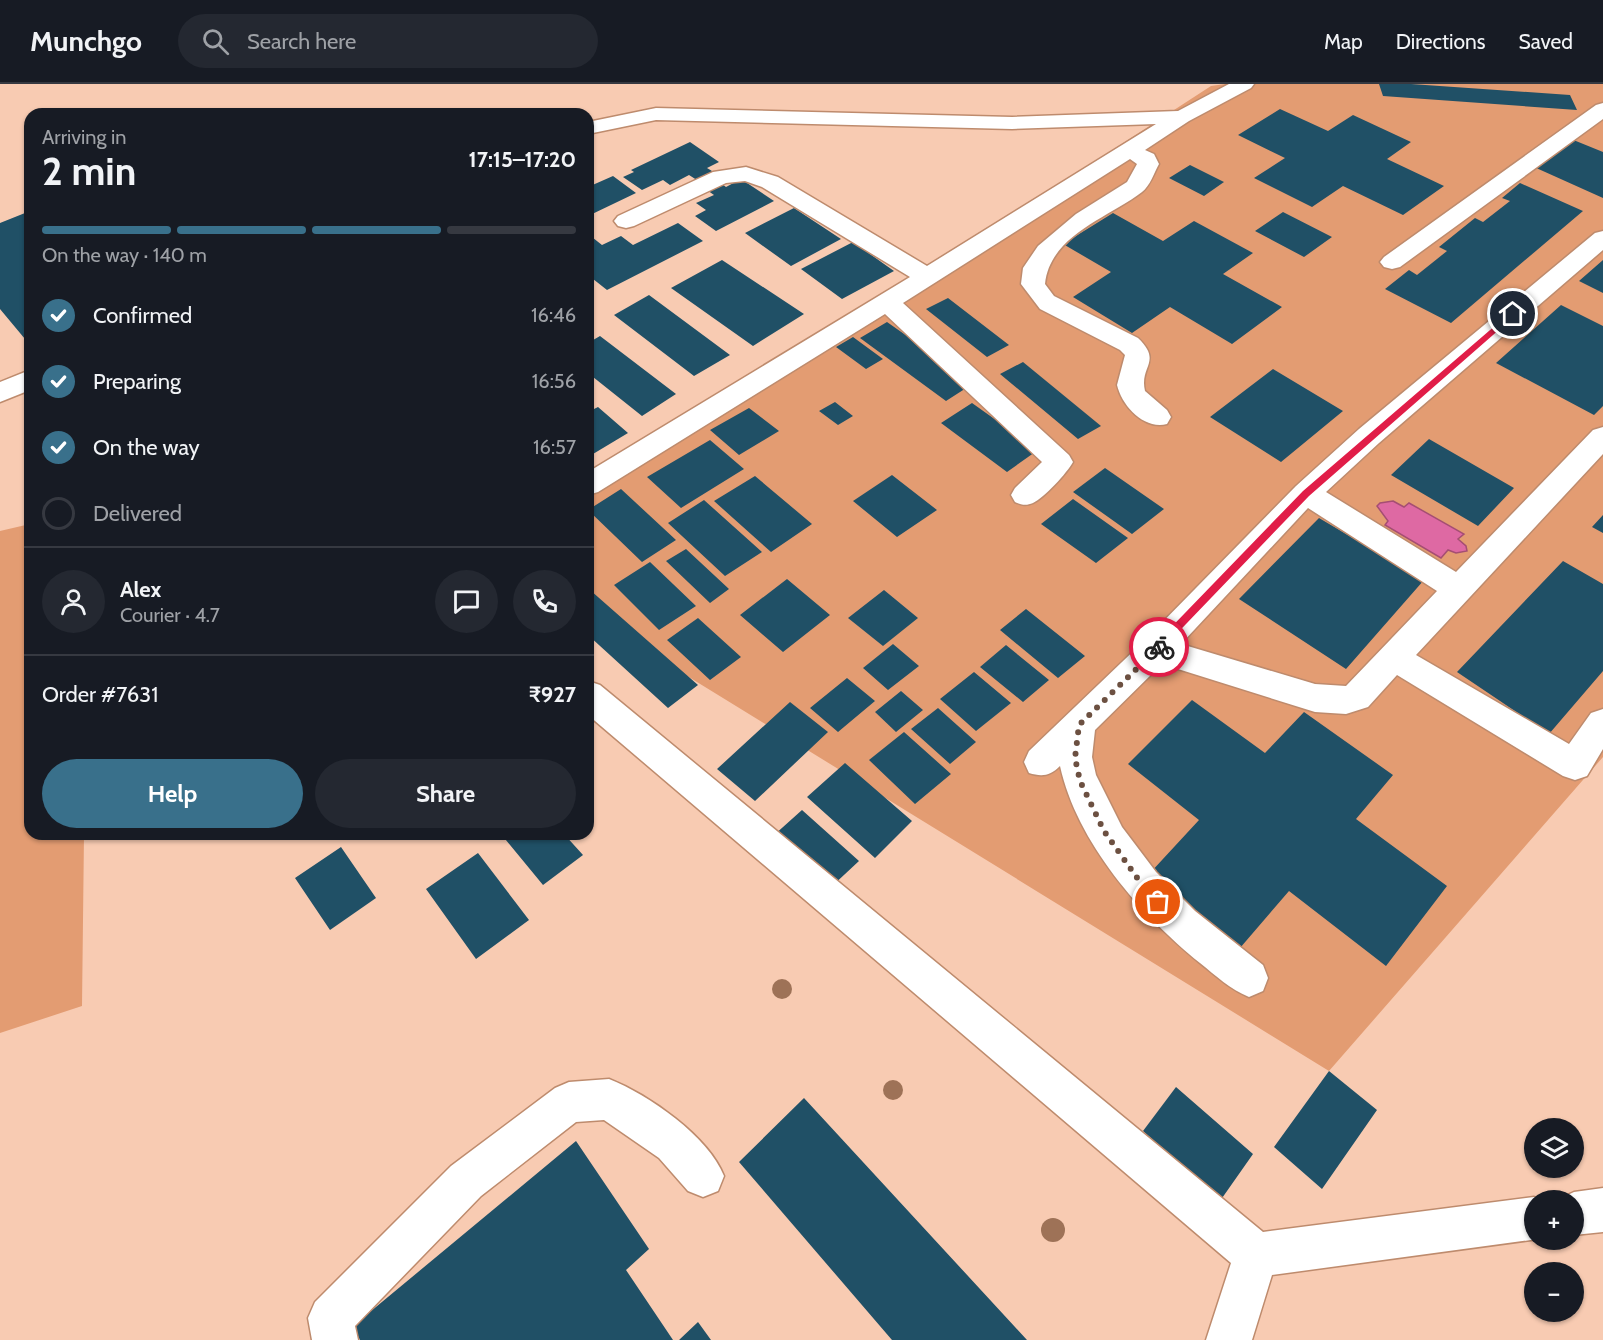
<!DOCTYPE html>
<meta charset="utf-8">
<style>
:root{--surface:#171b24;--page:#242831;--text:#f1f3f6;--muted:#9ea1a6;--line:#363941;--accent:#39708b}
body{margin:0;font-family:Cabin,sans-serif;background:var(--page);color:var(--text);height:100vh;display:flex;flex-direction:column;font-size:22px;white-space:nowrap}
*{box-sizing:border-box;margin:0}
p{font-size:20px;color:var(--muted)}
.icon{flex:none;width:33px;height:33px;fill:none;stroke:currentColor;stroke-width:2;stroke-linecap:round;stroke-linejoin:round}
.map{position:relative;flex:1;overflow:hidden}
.side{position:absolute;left:24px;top:24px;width:570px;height:732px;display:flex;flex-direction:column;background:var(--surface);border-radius:18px;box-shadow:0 2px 4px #0004}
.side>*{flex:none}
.controls{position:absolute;left:1524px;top:1034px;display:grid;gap:12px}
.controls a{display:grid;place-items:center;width:60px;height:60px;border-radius:50%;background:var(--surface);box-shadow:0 2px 4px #0004;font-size:30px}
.pin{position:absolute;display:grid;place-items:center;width:51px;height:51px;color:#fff;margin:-26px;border:3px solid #fff;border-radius:50%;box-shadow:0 2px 6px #0007}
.courier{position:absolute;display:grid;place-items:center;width:60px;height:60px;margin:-30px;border:4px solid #e11d48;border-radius:50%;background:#fff;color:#222;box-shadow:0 2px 8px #0007}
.summary em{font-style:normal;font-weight:700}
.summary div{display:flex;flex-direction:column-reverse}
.summary{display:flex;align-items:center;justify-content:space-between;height:102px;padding:0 18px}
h1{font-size:39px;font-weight:700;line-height:45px}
.bar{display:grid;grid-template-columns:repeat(4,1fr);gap:9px 6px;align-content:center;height:72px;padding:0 18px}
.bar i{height:8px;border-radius:4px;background:var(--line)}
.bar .on{background:var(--accent)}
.bar p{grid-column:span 4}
.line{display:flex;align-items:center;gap:15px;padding:0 18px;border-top:2px solid var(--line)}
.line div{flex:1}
.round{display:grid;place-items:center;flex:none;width:63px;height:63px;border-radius:32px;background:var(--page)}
ol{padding:0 18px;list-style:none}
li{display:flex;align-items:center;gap:18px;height:66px}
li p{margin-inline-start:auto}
li .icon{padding:6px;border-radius:50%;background:var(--accent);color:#fff;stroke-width:4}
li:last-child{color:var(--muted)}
li i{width:33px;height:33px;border:3px solid var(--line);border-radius:50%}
.button{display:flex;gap:12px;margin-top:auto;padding:12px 18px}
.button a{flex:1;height:69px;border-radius:36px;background:var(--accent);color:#fff;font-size:24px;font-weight:700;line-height:69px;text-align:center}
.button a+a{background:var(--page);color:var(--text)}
header{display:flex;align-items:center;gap:36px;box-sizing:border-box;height:84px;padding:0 30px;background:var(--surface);border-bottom:2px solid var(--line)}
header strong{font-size:28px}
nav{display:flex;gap:33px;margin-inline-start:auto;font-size:21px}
.search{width:420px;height:54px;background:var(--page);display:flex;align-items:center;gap:15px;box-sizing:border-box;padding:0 21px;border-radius:33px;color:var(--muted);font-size:22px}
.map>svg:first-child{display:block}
.green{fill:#e39c72}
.water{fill:#de69a3;stroke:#a54e73;stroke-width:1.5}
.building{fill:#205066}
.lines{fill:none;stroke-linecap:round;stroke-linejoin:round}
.minor-casing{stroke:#be8b6d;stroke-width:3}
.minor{fill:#fff;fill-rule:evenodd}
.tree{fill:#9e7257}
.route{fill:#e11d48}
.done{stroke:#6c5041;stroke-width:6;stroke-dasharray:0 10.8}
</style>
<header>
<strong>Munchgo</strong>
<div class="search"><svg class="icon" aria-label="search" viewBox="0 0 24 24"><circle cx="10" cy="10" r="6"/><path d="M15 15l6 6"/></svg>Search here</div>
<nav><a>Map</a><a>Directions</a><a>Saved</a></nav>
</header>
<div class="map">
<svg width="1603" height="1256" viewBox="0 0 1603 1256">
<rect width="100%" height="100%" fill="#f8cbb2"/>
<path class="green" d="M1225,0H1603V673L1329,987L588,531V406L1211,2Z
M30,440V750H84L82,922L0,949V447Z"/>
<path class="water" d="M1393,417L1404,423L1409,419L1464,450L1458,455L1466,462L1467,467L1456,469L1448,466L1441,474L1385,441L1388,437L1377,422L1380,419Z"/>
<path class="building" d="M1379,0H1411L1570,11L1577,26L1383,12Z
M1280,25L1328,47L1353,31L1411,58L1387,75L1444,102L1403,131L1343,102L1312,123L1254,94L1285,74L1238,51Z
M1571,55L1603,68V114L1534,83Z
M690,58L719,78L707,84L717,90L700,98L689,91L670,101L663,96L642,106L623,93L634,88L631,86Z
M1190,81L1224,98L1204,112L1169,94Z
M613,92L636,109L588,132V103Z
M741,95L774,117L716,147L695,132L706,126L696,119L714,111L704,104L718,97L726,103Z
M1520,99L1583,127L1451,239L1385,205L1409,186L1417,191L1447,167L1439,163L1475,134L1483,138L1510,117L1502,114Z
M794,124L841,155L791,182L745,149Z
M30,127V261L0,225V139Z
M1283,128L1332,153L1304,173L1255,147Z
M1113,129L1163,157L1194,137L1253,169L1223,190L1282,223L1232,260L1170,223L1132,249L1073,213L1111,188L1063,160Z
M678,139L703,157L607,206L588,191V150L602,161L621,152L633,161Z
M853,158L894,187L842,215L801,185Z
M722,176L804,230L753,262L671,204Z
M1603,176V209L1579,197Z
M649,211L730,271L694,292L614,231Z
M948,214L1009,261L987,273L926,225Z
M1561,221L1603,242V322L1594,331L1496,279Z
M887,238L974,299L946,317L860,254Z
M600,252L676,310L642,332L588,289V259Z
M853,253L883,275L866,285L836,263Z
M1023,278L1101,342L1078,355L1000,290Z
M1273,285L1343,327L1281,378L1210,333Z
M835,318L853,332L838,341L819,327Z
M972,319L1038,366L1007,388L941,339Z
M598,323L628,349L588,373V328Z
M749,324L779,347L739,371L710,346Z
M1429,355L1514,404L1478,442L1391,391Z
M710,356L744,385L681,424L647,393Z
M1105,384L1164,425L1132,450L1073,408Z
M892,391L937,426L897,453L853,417Z
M755,392L812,440L771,468L714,417Z
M621,405L676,456L642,478L588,426Z
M1073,415L1128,454L1096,479L1041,440Z
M704,416L762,468L725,492L668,439Z
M1603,431V449L1592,443Z
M1319,434L1424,496L1346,585L1239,515Z
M686,465L729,505L710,519L666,477Z
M1563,477L1603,500V587L1549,650L1457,588Z
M650,478L696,522L659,546L614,501Z
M787,495L830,531L783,568L740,531Z
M590,506L698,601L668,624L588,551V507Z
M884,506L918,534L883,562L848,534Z
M1026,525L1085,572L1058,594L1000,546Z
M698,534L741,573L710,596L667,556Z
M893,560L919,582L888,606L863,584Z
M1006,561L1049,596L1023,618L980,583Z
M974,588L1011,619L976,647L940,615Z
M847,594L875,617L838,648L810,624Z
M901,607L923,626L896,648L875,628Z
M1192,616L1265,669L1304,628L1393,691L1356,735L1447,802L1386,882L1289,807L1240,864L1150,789L1199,736L1128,680Z
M790,618L828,648L755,717L717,685Z
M938,624L976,658L950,680L911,645Z
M904,648L951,690L915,720L869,676Z
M845,679L912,737L875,774L807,713Z
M802,726L859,777L830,804L773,752Z
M501,750H564L583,771L543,801Z
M341,763L376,814L330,846L295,794Z
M478,769L529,836L476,875L426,805Z
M1329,987L1377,1026L1322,1105L1274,1063Z
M1176,1003L1253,1070L1220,1117L1143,1047Z
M804,1014L1027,1256H892L739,1078Z
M576,1057L649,1165L626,1186L673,1256H360L353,1242Z
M698,1238L711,1256H679Z"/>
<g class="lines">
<g class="minor-casing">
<path id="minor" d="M1229,0H1254L1251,4L1189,37L1145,66L1154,70L1159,80C1154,89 1150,102 1142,108C1108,134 1050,151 1045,200L1054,212L1138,254C1163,278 1139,282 1145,307L1167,326L1171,333L1167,340C1144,346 1122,322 1117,301L1125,271L1120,266L1040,225L1021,200L1023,184L1038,162L1076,130L1127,98L1137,80L1130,75L903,219L1069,371L1073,378C1067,389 1044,414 1033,419C1026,422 1022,421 1015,418L1011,411L1015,404L1042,378L885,230L598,408L588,411V388L910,193L762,103L745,97L726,99L634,142L626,144L618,142L614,137L618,132L713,88L746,83L778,93L927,182L1156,40L1012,45L656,36L588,50V38L656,24L1012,33L1178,27Z
M1603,19V35L1400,183L1392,185L1384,183L1380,178L1384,173L1596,21Z
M1603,147V166L1379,359L1326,408L1456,488L1593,346L1603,343V370L1416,571L1569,660L1591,629L1603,625V665L1587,692L1575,696L1563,692L1397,591L1368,623L1346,630L1315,628L1162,580L1095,646L1092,673L1096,691L1122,743L1156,788L1195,827L1263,881L1268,894L1263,907L1249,913C1230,905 1216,892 1200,879C1141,831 1077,759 1060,682C1050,692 1042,693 1029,689L1024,678L1029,667L1145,556L1296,402L1359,345L1595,149ZM1308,424L1437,507L1346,602L1315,600L1181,560Z
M30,286V306L0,318V298Z
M588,597L600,601L1263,1148L1534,1113L1540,1116H1534V1155H1538L1272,1191L1252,1256H1206L1231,1179L588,631Z
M609,995C649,1011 708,1052 724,1092L718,1107L703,1113L688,1107L659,1074L604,1036L576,1038L481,1112L355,1242L358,1256H312L308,1234L315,1218L451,1082L555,1004L569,998Z
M1603,1104V1148L1574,1151V1116L1559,1115L1574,1108Z"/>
</g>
<use href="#minor" class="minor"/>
</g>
<g class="tree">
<circle cx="782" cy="905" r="10"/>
<circle cx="893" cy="1006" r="10"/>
<circle cx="1053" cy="1146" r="12"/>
</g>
<path class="route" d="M1511,228L1517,230L1309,412L1162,565H1155V560L1303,407Z"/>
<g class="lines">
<path class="done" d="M1158,818L1145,805L1104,747L1080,697L1075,674L1079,641L1159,563"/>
</g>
</svg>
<div class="controls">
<a><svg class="icon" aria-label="layers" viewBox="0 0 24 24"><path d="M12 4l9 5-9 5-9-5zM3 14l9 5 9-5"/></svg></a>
<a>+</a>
<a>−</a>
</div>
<div class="pin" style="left:1158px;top:818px;background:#ea580c"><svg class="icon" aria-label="bag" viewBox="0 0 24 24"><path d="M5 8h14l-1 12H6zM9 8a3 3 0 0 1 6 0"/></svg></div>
<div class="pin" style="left:1513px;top:230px;background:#1f2937"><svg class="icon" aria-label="home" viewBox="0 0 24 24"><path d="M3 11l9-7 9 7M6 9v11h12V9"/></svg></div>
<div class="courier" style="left:1159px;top:563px"><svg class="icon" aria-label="bike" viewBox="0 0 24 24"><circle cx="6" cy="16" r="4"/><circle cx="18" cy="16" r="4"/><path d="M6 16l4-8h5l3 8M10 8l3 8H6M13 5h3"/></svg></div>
<section class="side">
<div class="summary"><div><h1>2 min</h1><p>Arriving in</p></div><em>17:15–17:20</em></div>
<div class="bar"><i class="on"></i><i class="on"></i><i class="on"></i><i></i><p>On the way · 140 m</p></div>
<ol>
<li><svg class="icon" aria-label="check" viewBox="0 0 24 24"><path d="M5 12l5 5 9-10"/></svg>Confirmed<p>16:46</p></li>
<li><svg class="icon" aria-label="check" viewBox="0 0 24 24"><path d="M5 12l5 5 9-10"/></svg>Preparing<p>16:56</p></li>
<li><svg class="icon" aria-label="check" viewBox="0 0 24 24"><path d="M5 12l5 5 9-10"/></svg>On the way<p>16:57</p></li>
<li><i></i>Delivered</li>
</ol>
<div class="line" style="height:108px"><a class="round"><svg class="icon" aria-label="person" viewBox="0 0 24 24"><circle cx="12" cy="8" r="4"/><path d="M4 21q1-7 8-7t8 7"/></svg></a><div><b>Alex</b><p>Courier · 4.7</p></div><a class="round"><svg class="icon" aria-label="chat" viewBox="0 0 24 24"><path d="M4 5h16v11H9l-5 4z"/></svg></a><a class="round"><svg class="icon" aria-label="phone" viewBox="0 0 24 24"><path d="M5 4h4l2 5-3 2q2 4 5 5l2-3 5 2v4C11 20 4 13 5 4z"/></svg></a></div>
<div class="line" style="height:78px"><div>Order #7631</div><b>₹927</b></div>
<div class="button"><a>Help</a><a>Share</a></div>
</section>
</div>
